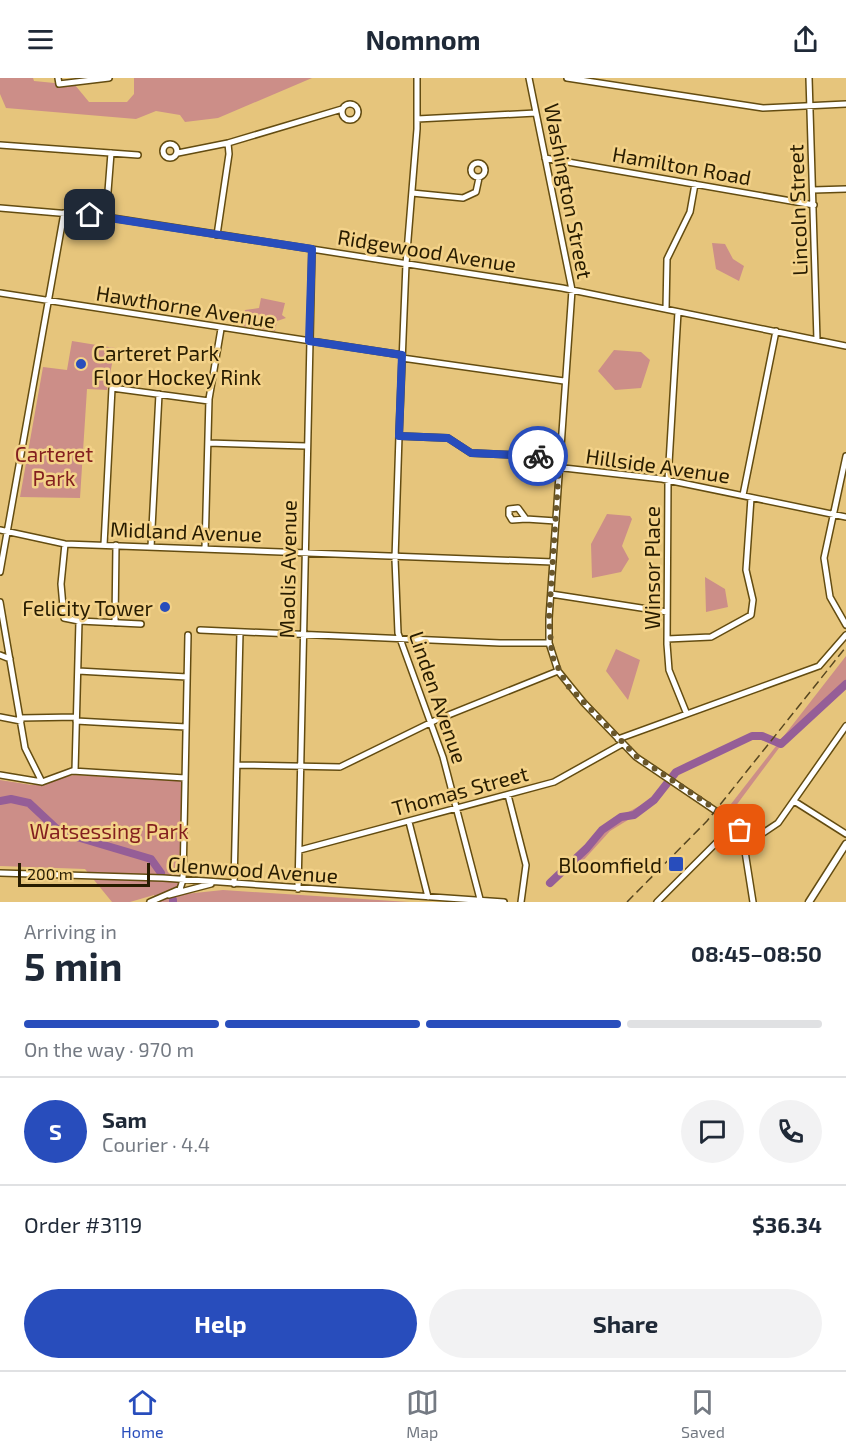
<!DOCTYPE html>
<meta charset="utf-8">
<style>
:root{--surface:#fff;--page:#f2f2f3;--text:#1f2937;--muted:#747a83;--line:#e0e1e3;--accent:#284dbc}
body{margin:0;font-family:"Exo 2",sans-serif;background:var(--page);color:var(--text);height:100vh;display:flex;flex-direction:column;font-size:22px;white-space:nowrap}
*{box-sizing:border-box;margin:0}
p{font-size:20px;color:var(--muted)}
.icon{flex:none;width:33px;height:33px;fill:none;stroke:currentColor;stroke-width:2;stroke-linecap:round;stroke-linejoin:round}
.map{position:relative;height:824px;overflow:hidden}
.sheet{display:flex;flex-direction:column;background:var(--surface);flex:1}
.sheet>*{flex:none}
.scale{position:absolute;left:18px;bottom:15px;width:132px;box-sizing:border-box;padding-left:6px;border:3px solid #281c00;border-top:0;font-size:16px;line-height:21px;white-space:nowrap;color:#281c00;-webkit-text-stroke:4px #f3d289;paint-order:stroke}
.pin{position:absolute;display:grid;place-items:center;width:51px;height:51px;color:#fff;margin:-26px;border-radius:12px;box-shadow:0 3px 9px #0006}
.courier{position:absolute;display:grid;place-items:center;width:60px;height:60px;margin:-30px;border:4px solid #284dbc;border-radius:50%;background:#fff;color:#222;box-shadow:0 2px 8px #0007}
.overview em{font-style:normal;font-weight:700}
.overview div{display:flex;flex-direction:column-reverse}
.overview{display:flex;align-items:center;justify-content:space-between;height:102px;padding:0 24px}
h1{font-size:39px;font-weight:700;line-height:45px}
.bar{display:grid;grid-template-columns:repeat(4,1fr);gap:9px 6px;align-content:center;height:72px;padding:0 24px}
.bar i{height:8px;border-radius:4px;background:var(--line)}
.bar .active{background:var(--accent)}
.bar p{grid-column:span 4}
.line{display:flex;align-items:center;gap:15px;padding:0 24px;border-top:2px solid var(--line)}
.line div{flex:1}
.round{display:grid;place-items:center;flex:none;width:63px;height:63px;border-radius:32px;background:var(--page)}
.action{display:flex;gap:12px;margin-top:auto;padding:12px 24px}
.action a{flex:1;height:69px;border-radius:36px;background:var(--accent);color:#fff;font-size:24px;font-weight:700;line-height:69px;text-align:center}
.action a+a{background:var(--page);color:var(--text)}
header{display:flex;justify-content:space-between;align-items:center;height:78px;padding:0 24px;background:var(--surface);font-size:27px;font-weight:700}
.menu{display:flex;justify-content:space-around;align-items:center;height:84px;border-top:2px solid var(--line);background:var(--surface);font-size:16px;color:var(--muted)}
.menu a{display:grid;justify-items:center;gap:3px}
.menu .active{color:var(--accent)}
.map>svg:first-child{display:block}
.green{fill:#cc8e88}
.lines{fill:none;stroke-linecap:round;stroke-linejoin:round}
.river{stroke:#955e97;stroke-width:8}
.minor-casing{stroke:#634c11;stroke-width:8}
.major-casing{stroke:#634c11;stroke-width:9}
.minor{stroke:#fff;stroke-width:5}
.major{stroke:#fff;stroke-width:6}
.rail{stroke:#584720;stroke-width:1.5;stroke-dasharray:9 4.5;stroke-linecap:butt}
.done{stroke:#6a572b;stroke-width:6;stroke-dasharray:0 10.8}
.route{stroke:#284dbc;stroke-width:8}
.poi-dot{fill:#284dbc;stroke:#f3d289;stroke-width:2}
.labels{text-anchor:middle;dominant-baseline:central;stroke-width:5;stroke-linejoin:round;paint-order:stroke}
.street-label{font-size:21px;fill:#281c00;stroke:#f3d289}
.poi-label{font-size:21px;fill:#281c00;stroke:#f3d289;text-anchor:end}
.park-label{font-size:21px;fill:#831f1f;stroke:#f3d289}
</style>
<header><svg class="icon" aria-label="menu" viewBox="0 0 24 24"><path d="M4 6h16M4 12h16M4 18h16"/></svg>Nomnom<svg class="icon" aria-label="share" viewBox="0 0 24 24"><path d="M12 15V3M7 8l5-5 5 5M5 13v7h14v-7"/></svg></header>
<div class="map">
<svg width="846" height="824" viewBox="0 0 846 824">
<rect width="100%" height="100%" fill="#e6c57c"/>
<path class="green" d="M0,0H33L34,3L75,7L89,24H127L134,16V0H312L218,40L185,44L180,37L156,33L136,41L6,30L0,16Z
M712,165L725,166L733,181L744,188L739,203L716,191Z
M261,220L285,225L282,237L286,240L277,243L275,253L242,248L245,232L259,230Z
M72,263L115,270L107,312L87,311L80,420L20,419L43,289L67,292Z
M614,272L641,274L650,282L641,310L615,312L598,293Z
M607,436L630,438L632,441L622,468L629,481L621,494L592,500L591,466Z
M705,499L725,511L728,529L706,534Z
M616,571L640,582L628,622L606,593Z
M846,578V608L779,670L735,729L731,726Z
M74,697L182,703L179,797L185,816L223,812L409,824H156L154,817L130,824H112L85,791L0,788V724L5,722H0V702L32,707Z
M645,725L654,726L610,753L580,786L574,785L560,792L608,745Z"/>
<g class="lines">
<path class="river" d="M0,723L11,721L29,725L60,754L151,781L161,795
M550,805L587,770L602,752L621,739L634,737L654,722L676,694L752,658H762L781,666L846,606
M173,822V824"/>
<g class="minor-casing">
<path id="minor" d="M58,0L59,6L109,0
M417,0V51L406,186L399,358L395,481L398,555L443,679L480,821
M529,0L572,212L549,540V565L558,593L584,625L636,679L735,746L744,767L753,824
M567,0L763,30L846,26
M809,0L817,262
M342 34a8 8 0 1 1 16 0a8 8 0 1 1-16 0Z
M417,41L536,35
M163 73a7 7 0 1 1 14 0a7 7 0 1 1-14 0Z
M0,67L138,77
M178,75L228,65L342,31
M545,80L814,127
M471 92a7 7 0 1 1 14 0a7 7 0 1 1-14 0Z
M813,112L846,111
M412,115L463,120L476,114L479,100
M0,130L106,139L562,210L846,268
M106,139L111,75
M217,157L229,76L228,65
M0,215L402,277
M666,231L667,181L690,134L695,106
M678,234L668,402L667,566L669,592L686,634
M402,280L564,303
M399,358L448,360L471,375L539,378L555,389L662,401L846,439
M208,365L306,368
M846,378L824,480L830,519L846,547
M743,417L776,253
M526,441L512,442L509,437V431L518,430L526,441L556,443
M0,452L65,466L553,484
M65,466L61,506L64,540L79,543L141,546
M104,467L112,310L209,323
M151,469L159,316
M205,471L209,321L221,251
M0,494L64,135
M551,516L667,534
M0,524L25,670L42,704
M115,545L116,467
M200,552L500,565H549
M667,561L711,559L751,537L753,522L746,492L751,420
M0,577L10,581
M78,593L187,599
M0,639L21,643
M20,640L76,639
M76,643L186,649
M618,661L819,588L846,557
M237,687L340,689L436,642L558,593
M75,693L79,543
M0,697L42,704L72,693L185,700
M508,717L526,787L521,824
M794,723L846,756
M409,744L428,819
M725,757L757,759L778,745L846,648
M300,772L554,704L622,666
M0,795L163,800L504,824
M234,806L240,554
M298,811L312,171
M169,817L211,806
M150,824L180,811L183,802L188,557
M657,824L735,746"/>
</g>
<g class="major-casing">
<path id="major" d="M809,824L846,766"/>
</g>
<use href="#minor" class="minor"/>
<use href="#major" class="major"/>
<path class="rail" d="M627,824L707,743L846,569"/>
</g>
<g class="lines">
<path class="done" d="M538,378L559,389L549,540L552,578L567,607L636,678L730,741L740,752"/>
<path class="route" d="M90,137L312,171L309,263L402,277L399,358L448,360L471,375L538,378"/>
</g>
<g class="poi-dot">
<circle cx="81" cy="286" r="6"/>
<circle cx="165" cy="529" r="6"/>
<rect x="668" y="778" width="16" height="16" rx="3"/>
</g>
<g class="labels">
<g class="street-label">
<text transform="translate(682 87) rotate(10)">Hamilton Road</text>
<text transform="translate(569 113) rotate(79)">Washington Street</text>
<text transform="translate(797 132) rotate(-92)">Lincoln Street</text>
<text transform="translate(427 172) rotate(9)">Ridgewood Avenue</text>
<text transform="translate(186 228) rotate(9)">Hawthorne Avenue</text>
<text transform="translate(658 387) rotate(8)">Hillside Avenue</text>
<text transform="translate(186 453) rotate(2)">Midland Avenue</text>
<text transform="translate(651 490) rotate(-90)">Winsor Place</text>
<text transform="translate(287 491) rotate(-89)">Maolis Avenue</text>
<text transform="translate(439 619) rotate(71)">Linden Avenue</text>
<text transform="translate(460 712) rotate(-15)">Thomas Street</text>
<text transform="translate(253 791) rotate(4)">Glenwood Avenue</text>
</g>
<g class="poi-label">
<text x="93" y="274" text-anchor="start">Carteret Park<tspan x="93" dy="24">Floor Hockey Rink</tspan></text>
<text x="153" y="529">Felicity Tower</text>
<text x="662" y="786">Bloomfield</text>
</g>
<g class="park-label">
<text x="54" y="375">Carteret<tspan x="54" dy="24">Park</tspan></text>
<text x="109" y="752">Watsessing Park</text>
</g>
</g>
</svg>
<div class="scale">200 m</div>
<div class="pin" style="left:740px;top:752px;background:#ea580c"><svg class="icon" aria-label="bag" viewBox="0 0 24 24"><path d="M5 8h14l-1 12H6zM9 8a3 3 0 0 1 6 0"/></svg></div>
<div class="pin" style="left:90px;top:137px;background:#1f2937"><svg class="icon" aria-label="home" viewBox="0 0 24 24"><path d="M3 11l9-7 9 7M6 9v11h12V9"/></svg></div>
<div class="courier" style="left:538px;top:378px"><svg class="icon" aria-label="bike" viewBox="0 0 24 24"><circle cx="6" cy="16" r="4"/><circle cx="18" cy="16" r="4"/><path d="M6 16l4-8h5l3 8M10 8l3 8H6M13 5h3"/></svg></div>
</div>
<section class="sheet">
<div class="overview"><div><h1>5 min</h1><p>Arriving in</p></div><em>08:45–08:50</em></div>
<div class="bar"><i class="active"></i><i class="active"></i><i class="active"></i><i></i><p>On the way · 970 m</p></div>
<div class="line" style="height:108px"><b class="round" style="background:var(--accent);color:#fff">S</b><div><b>Sam</b><p>Courier · 4.4</p></div><a class="round"><svg class="icon" aria-label="chat" viewBox="0 0 24 24"><path d="M4 5h16v11H9l-5 4z"/></svg></a><a class="round"><svg class="icon" aria-label="phone" viewBox="0 0 24 24"><path d="M5 4h4l2 5-3 2q2 4 5 5l2-3 5 2v4C11 20 4 13 5 4z"/></svg></a></div>
<div class="line" style="height:78px"><div>Order #3119</div><b>$36.34</b></div>
<div class="action"><a>Help</a><a>Share</a></div>
</section>
<nav class="menu">
<a class="active"><svg class="icon" aria-label="home" viewBox="0 0 24 24"><path d="M3 11l9-7 9 7M6 9v11h12V9"/></svg>Home</a>
<a><svg class="icon" aria-label="map" viewBox="0 0 24 24"><path d="M3 6l6-2 6 2 6-2v14l-6 2-6-2-6 2zM9 4v14M15 6v14"/></svg>Map</a>
<a><svg class="icon" aria-label="saved" viewBox="0 0 24 24"><path d="M7 4h10v16l-5-4-5 4z"/></svg>Saved</a>
</nav>
